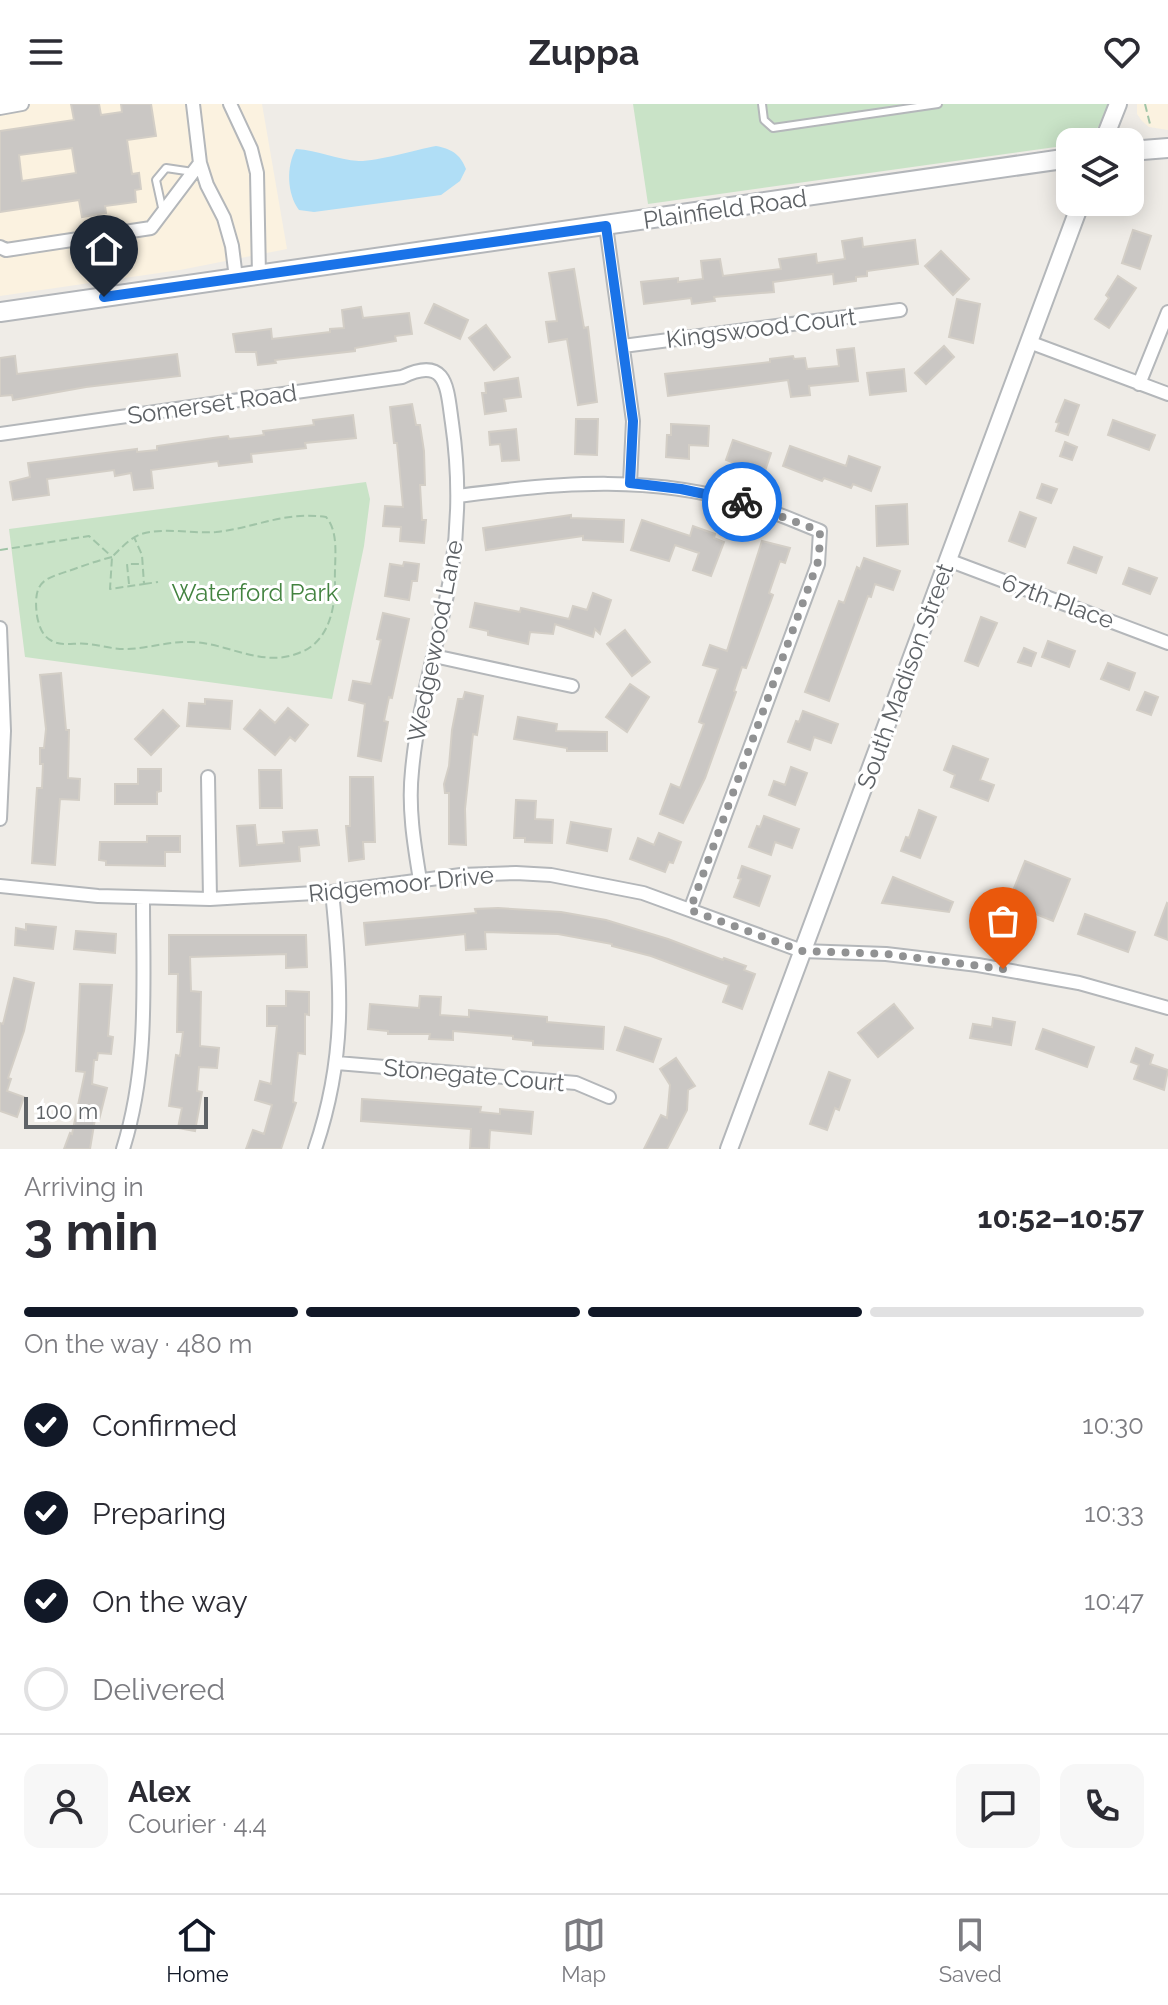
<!DOCTYPE html>
<meta charset="utf-8">
<style>
:root{--surface:#fff;--page:#f7f7f7;--text:#2b2b33;--muted:#7c7c81;--line:#e1e1e2;--accent:#111827}
body{margin:0;font-family:Raleway,sans-serif;background:var(--page);color:var(--text);height:100vh;display:flex;flex-direction:column;font-size:30px;white-space:nowrap}
*{box-sizing:border-box;margin:0}
p{font-size:26px;color:var(--muted)}
.icon{flex:none;width:44px;height:44px;fill:none;stroke:currentColor;stroke-width:2;stroke-linecap:round;stroke-linejoin:round}
.map{position:relative;height:1045px;overflow:hidden}
.sheet{display:flex;flex-direction:column;background:var(--surface);flex:1}
.sheet>*{flex:none}
.buttons{position:absolute;left:1056px;top:24px;display:grid;gap:16px}
.buttons a{display:grid;place-items:center;width:88px;height:88px;border-radius:16px;background:var(--surface);box-shadow:0 4px 20px #0003;font-size:40px}
.scale{position:absolute;left:24px;bottom:20px;width:184px;box-sizing:border-box;padding-left:8px;border:4px solid #5e6266;border-top:0;font-size:22px;line-height:28px;white-space:nowrap;color:#5e6266;-webkit-text-stroke:6px #fff;paint-order:stroke}
.pin{position:absolute;display:grid;place-items:center;width:68px;height:68px;color:#fff;margin:-82px -34px;border-radius:50% 50% 50% 0;rotate:-45deg;box-shadow:0 0 8px #0007}
.pin .icon{rotate:45deg}
.courier{position:absolute;display:grid;place-items:center;width:80px;height:80px;margin:-40px;border:6px solid #1a73e8;border-radius:50%;background:#fff;color:#222;box-shadow:0 2px 10px #0007}
.head em{font-style:normal;font-weight:700}
.head div{display:flex;flex-direction:column-reverse}
.head{display:flex;align-items:center;justify-content:space-between;height:136px;padding:0 24px}
h1{font-size:52px;font-weight:700;line-height:60px}
.bar{display:grid;grid-template-columns:repeat(4,1fr);gap:12px 8px;align-content:center;height:96px;padding:0 24px}
.bar i{height:10px;border-radius:6px;background:var(--line)}
.bar .current{background:var(--accent)}
.bar p{grid-column:span 4}
.line{display:flex;align-items:center;gap:20px;padding:0 24px;border-top:2px solid var(--line)}
.line div{flex:1}
.round{display:grid;place-items:center;flex:none;width:84px;height:84px;border-radius:16px;background:var(--page)}
ol{padding:0 24px;list-style:none}
li{display:flex;align-items:center;gap:24px;height:88px}
li p{margin-inline-start:auto}
li .icon{padding:8px;border-radius:50%;background:var(--accent);color:#fff;stroke-width:4}
li:last-child{color:var(--muted)}
li i{width:44px;height:44px;border:4px solid var(--line);border-radius:50%}
header{display:flex;justify-content:space-between;align-items:center;height:104px;padding:0 24px;background:var(--surface);font-size:36px;font-weight:700}
.tabs{display:flex;justify-content:space-around;align-items:center;height:112px;border-top:2px solid var(--line);background:var(--surface);font-size:22px;color:var(--muted)}
.tabs a{display:grid;justify-items:center;gap:4px}
.tabs .current{color:var(--accent)}
.map>svg:first-child{display:block}
.commercial{fill:#fbf2e0}
.green{fill:#c9e3c7}
.water{fill:#b0def6}
.building{fill:#cac7c4;stroke:#d3cec6;stroke-width:2;fill-rule:evenodd}
.lines{fill:none;stroke-linecap:round;stroke-linejoin:round}
.service-casing{stroke:#b4b7ba;stroke-width:10}
.minor-casing{stroke:#b4b7ba;stroke-width:16}
.tertiary-casing{stroke:#b4b7ba;stroke-width:20}
.secondary-casing{stroke:#b3b6ba;stroke-width:22}
.path{stroke:#a0c4a7;stroke-width:2;stroke-dasharray:8 4;stroke-linecap:butt}
.service{stroke:#fff;stroke-width:6}
.minor{stroke:#fff;stroke-width:12}
.tertiary{stroke:#fff;stroke-width:16}
.secondary{stroke:#fff;stroke-width:18}
.done{stroke:#919293;stroke-width:8;stroke-dasharray:0 14.4}
.route{stroke:#1a73e8;stroke-width:10}
.labels{text-anchor:middle;dominant-baseline:central;stroke-width:6;stroke-linejoin:round;paint-order:stroke}
.street-label{font-size:24px;fill:#5e6266;stroke:#fff}
.park-label{font-size:24px;fill:#438340;stroke:#fff}
</style>
<header><svg class="icon" aria-label="menu" viewBox="0 0 24 24"><path d="M4 6h16M4 12h16M4 18h16"/></svg>Zuppa<svg class="icon" aria-label="heart" viewBox="0 0 24 24"><path d="M12 20l-8-8c-3-5 5-10 8-4 3-6 11-1 8 4z"/></svg></header>
<div class="map">
<svg width="1168" height="1045" viewBox="0 0 1168 1045">
<rect width="100%" height="100%" fill="#efece7"/>
<path class="commercial" d="M0,0H262L287,145L180,166L0,192Z
M1137,0H1168V26L1149,23L1142,17L1137,10Z"/>
<path class="green" d="M633,0H1108C1100,21 1095,38 1070,38V41L648,100Z
M366,378L370,395L364,442L332,595L25,553L9,425Z"/>
<path class="water" d="M436,42C452,45 460,50 466,65L460,77L441,91L314,108L299,106C287,90 286,62 296,45C318,46 337,56 359,57C379,57 415,46 436,42Z"/>
<path class="building" d="M71,0H99L101,11L122,8L121,0H151L156,32L127,36L132,70L139,69L141,85L135,86L136,98L105,102L106,109L82,113L79,96L0,108V27L74,16ZM72,44L76,69L22,77L19,51Z
M1133,126L1151,132L1140,165L1122,159Z
M862,134L863,143L915,136L918,160L867,167V172L856,173V177L834,180L833,170L773,178L774,188L714,193L715,197L692,200L691,194L644,200L641,178L678,174V178L703,175L701,157L720,155L723,172L781,165L779,155L816,150L817,159L845,155L842,137Z
M941,147L969,175L953,191L925,162Z
M574,165L584,224L588,223L597,298L578,301L567,235L549,238L546,218L557,217L549,169Z
M1118,172L1136,184L1109,224L1095,215L1109,194L1106,191Z
M957,195L980,200L973,239L949,233Z
M434,200L468,216L460,235L425,219Z
M361,203L363,214L409,209L412,230L395,232L396,237L355,244V247L275,256L276,259L258,261L256,248H236L233,230L271,225L272,235L330,228V225L344,224L342,206Z
M486,221L510,253L494,266L469,234Z
M944,242L954,253L926,280L915,269Z
M854,244L858,277L809,282L810,291L791,293L788,276L668,292L665,270L770,258V255L793,252L794,255L805,254L807,265L839,262L837,246Z
M177,250L180,272L86,283L13,296L12,291L0,292V254L15,252L17,270Z
M904,265L906,287L870,291L867,269Z
M518,274L521,293L504,295L506,307L485,310L482,289H486L485,279Z
M1065,296L1079,301L1068,331L1056,327L1059,319L1056,318Z
M412,300L416,321H420L424,347L425,381H420L422,416H426L424,439L400,437L401,423L383,422L385,402L403,403L397,339H394L390,303Z
M353,311L356,334L305,339L306,344L251,350L252,358L219,362L218,357L151,366L153,384L134,386L131,369L115,372L114,366L47,375L49,391L13,396L10,378L30,373L28,359L137,345V348L157,346V342L213,334L228,332L229,335L264,331L263,327L314,321L313,316Z
M576,315H598L597,351L575,350Z
M1113,316L1155,331L1149,346L1108,331Z
M671,320L709,322L708,342L689,341V355L666,353L667,331H671Z
M516,325L519,356L502,357L500,340L490,341L489,328Z
M733,336L771,349L764,370L726,356Z
M1065,338L1077,343L1072,356L1060,352Z
M790,342L846,362L849,352L880,363L871,387L853,380L851,384L824,374L822,377L783,362Z
M1042,380L1057,385L1051,399L1037,394Z
M907,400L908,440L877,442L876,402Z
M1020,408L1036,414L1025,443L1009,437Z
M571,411V414L624,416L623,438L583,436V432L486,446L483,424Z
M642,416L690,432L693,422L715,430L714,434L724,438L711,472L693,466L699,449L675,441L669,457L631,446Z
M762,437L790,444L785,459L780,457L769,489L773,491L746,564L742,563L734,587L736,588L705,674L683,719L660,710L671,680L680,684L704,620L699,618L718,565L703,561L710,541L727,547Z
M1074,443L1102,453L1096,469L1068,459Z
M864,454L900,467L893,486L875,480L871,493L868,492L829,597L805,588L839,497L844,499L857,463L860,465Z
M404,458L419,460L417,477H412L409,496L385,492L390,460L403,462Z
M1129,464L1157,474L1150,490L1123,480Z
M593,489L611,496L600,530L595,525L593,533L555,520L553,530L530,528L528,540L488,531V527L470,523L475,499L520,508L521,504L569,515L573,502L587,506Z
M383,509L409,515L392,594L389,593L384,617L388,618L381,657L358,652L365,600L349,596L353,577L371,580L381,536L377,535Z
M981,513L997,519L978,562L965,557Z
M625,526L650,558L632,572L607,540Z
M1048,537L1075,547L1069,563L1042,553Z
M1024,544L1036,549L1031,562L1018,558Z
M1108,559L1135,569L1129,586L1101,575Z
M61,569L66,626H69L68,674L80,675L79,696L60,695L55,761L32,759L37,684H42L43,660H40V644H44L46,625L40,571Z
M630,580L649,593L627,628L606,613Z
M465,588L483,592L477,631L473,630L465,705L466,741L449,740V689H445L444,680L449,662L452,626L458,595H463Z
M1145,588L1158,593L1151,611L1137,606Z
M205,595L232,597L230,625L187,622L189,599L205,600Z
M288,604L308,621L295,637L290,633L275,651L244,625L260,606L275,619Z
M163,606L179,622L151,651L135,635Z
M803,607L838,620L831,639L814,633L810,646L788,638L796,617L799,618Z
M518,613L557,620L556,627L607,628V647H567V644L514,635Z
M953,642L988,655L980,676L994,681L988,697L951,683L955,671L944,666Z
M791,663L807,669L795,701L769,691L774,677L785,681Z
M138,665H161V687L157,688V700H115V680H138Z
M259,666H281L282,704H260Z
M350,673H373L375,738H363L364,755L349,757L346,722H350Z
M516,696L536,697L535,715L553,716L552,739L525,738V734H514Z
M919,706L936,713L920,754L901,747L906,733L909,734Z
M764,712L799,725L792,744L775,738L771,751L749,743L757,722L760,723Z
M571,718L611,725L607,747L567,739Z
M255,721L257,741L284,739L283,728L317,726L319,741L299,743L300,757L240,762L237,722Z
M659,729L681,738L673,759L669,758L665,768L630,755L638,734L654,741Z
M147,732H180V748H165V762L106,761V757L99,756L100,738H147Z
M1025,757L1070,775L1053,817L1008,799Z
M742,762L770,772L759,802L734,793L741,775L738,774Z
M893,773L953,798L949,808L882,799Z
M1167,799L1168,800V836L1155,831Z
M498,804L561,808L606,816L668,835L723,856L724,854L746,862L744,866L755,870L742,905L723,898L729,881L651,852L612,842V840L558,830L485,828L486,845L466,846L465,830L366,841L364,819L476,809L475,805Z
M1085,810L1135,828L1128,848L1078,830Z
M26,820L56,823L53,845L15,841L16,824L26,826Z
M76,827L116,830L115,849L74,845Z
M169,831H306L307,863L286,864V850L190,853L191,887L201,888L200,942L219,944L217,964L199,963L197,987L202,988L195,1027L178,1024L182,1004L169,1002L176,951L180,952L183,928H177L178,870H169Z
M14,874L34,879L24,927L8,974L11,975L7,987L24,993L17,1013L0,1007V919L3,920Z
M80,880L112,881L108,932L113,933L111,950L98,949L97,956H94L92,980L107,984L99,1016L95,1015L90,1045H64L70,1029L72,1030L85,968L76,967Z
M286,887L309,888V911L305,910V950L298,949L293,998L296,999L281,1045H246L253,1026L264,1030L272,1001L255,996L260,977L271,980L277,922H267V902H286Z
M420,892L441,893L440,911L469,913V906L547,913V918L604,923L603,945L533,941V937L513,935V932L453,927V936L429,935L430,930H388V927L368,925L370,900L419,904Z
M894,900L913,924L878,953L858,929Z
M993,914L1015,918L1011,941L970,934L973,920L992,923Z
M625,923L661,935L653,958L617,946Z
M1043,925L1094,943L1087,963L1036,945Z
M1136,944L1153,951L1150,960L1168,966L1164,986L1134,975L1139,961L1131,958Z
M676,954L695,982L688,986L687,1006L667,1045H644L661,1011L667,1014L670,981L660,965Z
M829,968L850,976L839,1006L835,1004L827,1026L810,1020Z
M362,995L481,1003L480,1008L500,1010V1005L533,1008L531,1030L490,1026L489,1045L470,1044L471,1025L361,1017Z"/>
<g class="lines">
<g class="service-casing">
<path id="service" d="M762,0L764,16L773,24L938,0
M163,108L156,76L166,64L193,68"/>
</g>
<g class="minor-casing">
<path id="minor" d="M193,0L200,59L207,81L224,114L232,142L236,174
M230,0L251,45L257,69L259,171
M0,4L22,0
M606,122L633,317L630,379
M0,143L6,146L151,124L200,59
M1029,238L1168,290
M623,242L900,206
M1139,280L1168,208
M0,330L402,273C448,251 447,285 452,319C459,367 459,416 452,464C441,532 418,598 412,667C408,703 414,740 420,776
M458,392C561,378 655,370 757,403C778,409 799,419 820,427L818,460L690,806
M948,456L1168,539
M0,524L4,627L0,715
M434,552L572,582
M208,673L210,795
M0,782L98,792L210,795L332,788L461,771L516,769L551,771L643,789L802,847L886,850L978,861L1079,879L1168,904
M337,959L576,979L609,993
M123,1045C149,962 143,880 143,795
M315,1045C346,954 342,882 332,788"/>
</g>
<g class="tertiary-casing">
<path id="tertiary" d="M1103,38L1118,0
M729,1045L1081,98"/>
</g>
<g class="secondary-casing">
<path id="secondary" d="M1130,47L1168,44
M0,208L1070,54"/>
</g>
<path class="path" d="M1145,0L1150,20
M0,446L89,432L110,451
M112,453C100,456 88,460 77,464C47,475 32,473 37,512C39,522 42,532 52,537C62,543 77,538 88,540C100,541 112,545 124,545C147,545 168,537 191,538C228,539 262,564 299,549C329,538 335,505 335,478C334,457 340,429 326,413C284,407 255,424 216,428C191,430 165,423 141,430C130,434 120,445 112,453L110,485L144,480L142,451L134,433
M129,480L127,460H140
M144,480L158,478"/>
<use href="#service" class="service"/>
<use href="#minor" class="minor"/>
<use href="#tertiary" class="tertiary"/>
<use href="#secondary" class="secondary"/>
</g>
<g class="lines">
<path class="done" d="M742,398L820,427L819,455L690,806L802,847L886,850L1003,865"/>
<path class="route" d="M104,193L606,122L633,317L630,379L681,385L742,398"/>
</g>
<g class="labels">
<g class="street-label">
<text transform="translate(725 105) rotate(-8)">Plainfield Road</text>
<text transform="translate(761 224) rotate(-7)">Kingswood Court</text>
<text transform="translate(212 300) rotate(-8)">Somerset Road</text>
<text transform="translate(1058 497) rotate(20)">67th Place</text>
<text transform="translate(435 537) rotate(-79)">Wedgewood Lane</text>
<text transform="translate(905 572) rotate(-70)">South Madison Street</text>
<text transform="translate(401 780) rotate(-6)">Ridgemoor Drive</text>
<text transform="translate(474 971) rotate(5)">Stonegate Court</text>
</g>
<g class="park-label">
<text x="255" y="488">Waterford Park</text>
</g>
</g>
</svg>
<div class="buttons">
<a><svg class="icon" aria-label="layers" viewBox="0 0 24 24"><path d="M12 4l9 5-9 5-9-5zM3 14l9 5 9-5"/></svg></a>
</div>
<div class="scale">100 m</div>
<div class="pin" style="left:1003px;top:865px;background:#ea580c"><svg class="icon" aria-label="bag" viewBox="0 0 24 24"><path d="M5 8h14l-1 12H6zM9 8a3 3 0 0 1 6 0"/></svg></div>
<div class="pin" style="left:104px;top:193px;background:#1f2937"><svg class="icon" aria-label="home" viewBox="0 0 24 24"><path d="M3 11l9-7 9 7M6 9v11h12V9"/></svg></div>
<div class="courier" style="left:742px;top:398px"><svg class="icon" aria-label="bike" viewBox="0 0 24 24"><circle cx="6" cy="16" r="4"/><circle cx="18" cy="16" r="4"/><path d="M6 16l4-8h5l3 8M10 8l3 8H6M13 5h3"/></svg></div>
</div>
<section class="sheet">
<div class="head"><div><h1>3 min</h1><p>Arriving in</p></div><em>10:52–10:57</em></div>
<div class="bar"><i class="current"></i><i class="current"></i><i class="current"></i><i></i><p>On the way · 480 m</p></div>
<ol>
<li><svg class="icon" aria-label="check" viewBox="0 0 24 24"><path d="M5 12l5 5 9-10"/></svg>Confirmed<p>10:30</p></li>
<li><svg class="icon" aria-label="check" viewBox="0 0 24 24"><path d="M5 12l5 5 9-10"/></svg>Preparing<p>10:33</p></li>
<li><svg class="icon" aria-label="check" viewBox="0 0 24 24"><path d="M5 12l5 5 9-10"/></svg>On the way<p>10:47</p></li>
<li><i></i>Delivered</li>
</ol>
<div class="line" style="height:144px"><a class="round"><svg class="icon" aria-label="person" viewBox="0 0 24 24"><circle cx="12" cy="8" r="4"/><path d="M4 21q1-7 8-7t8 7"/></svg></a><div><b>Alex</b><p>Courier · 4.4</p></div><a class="round"><svg class="icon" aria-label="chat" viewBox="0 0 24 24"><path d="M4 5h16v11H9l-5 4z"/></svg></a><a class="round"><svg class="icon" aria-label="phone" viewBox="0 0 24 24"><path d="M5 4h4l2 5-3 2q2 4 5 5l2-3 5 2v4C11 20 4 13 5 4z"/></svg></a></div>
</section>
<nav class="tabs">
<a class="current"><svg class="icon" aria-label="home" viewBox="0 0 24 24"><path d="M3 11l9-7 9 7M6 9v11h12V9"/></svg>Home</a>
<a><svg class="icon" aria-label="map" viewBox="0 0 24 24"><path d="M3 6l6-2 6 2 6-2v14l-6 2-6-2-6 2zM9 4v14M15 6v14"/></svg>Map</a>
<a><svg class="icon" aria-label="saved" viewBox="0 0 24 24"><path d="M7 4h10v16l-5-4-5 4z"/></svg>Saved</a>
</nav>
